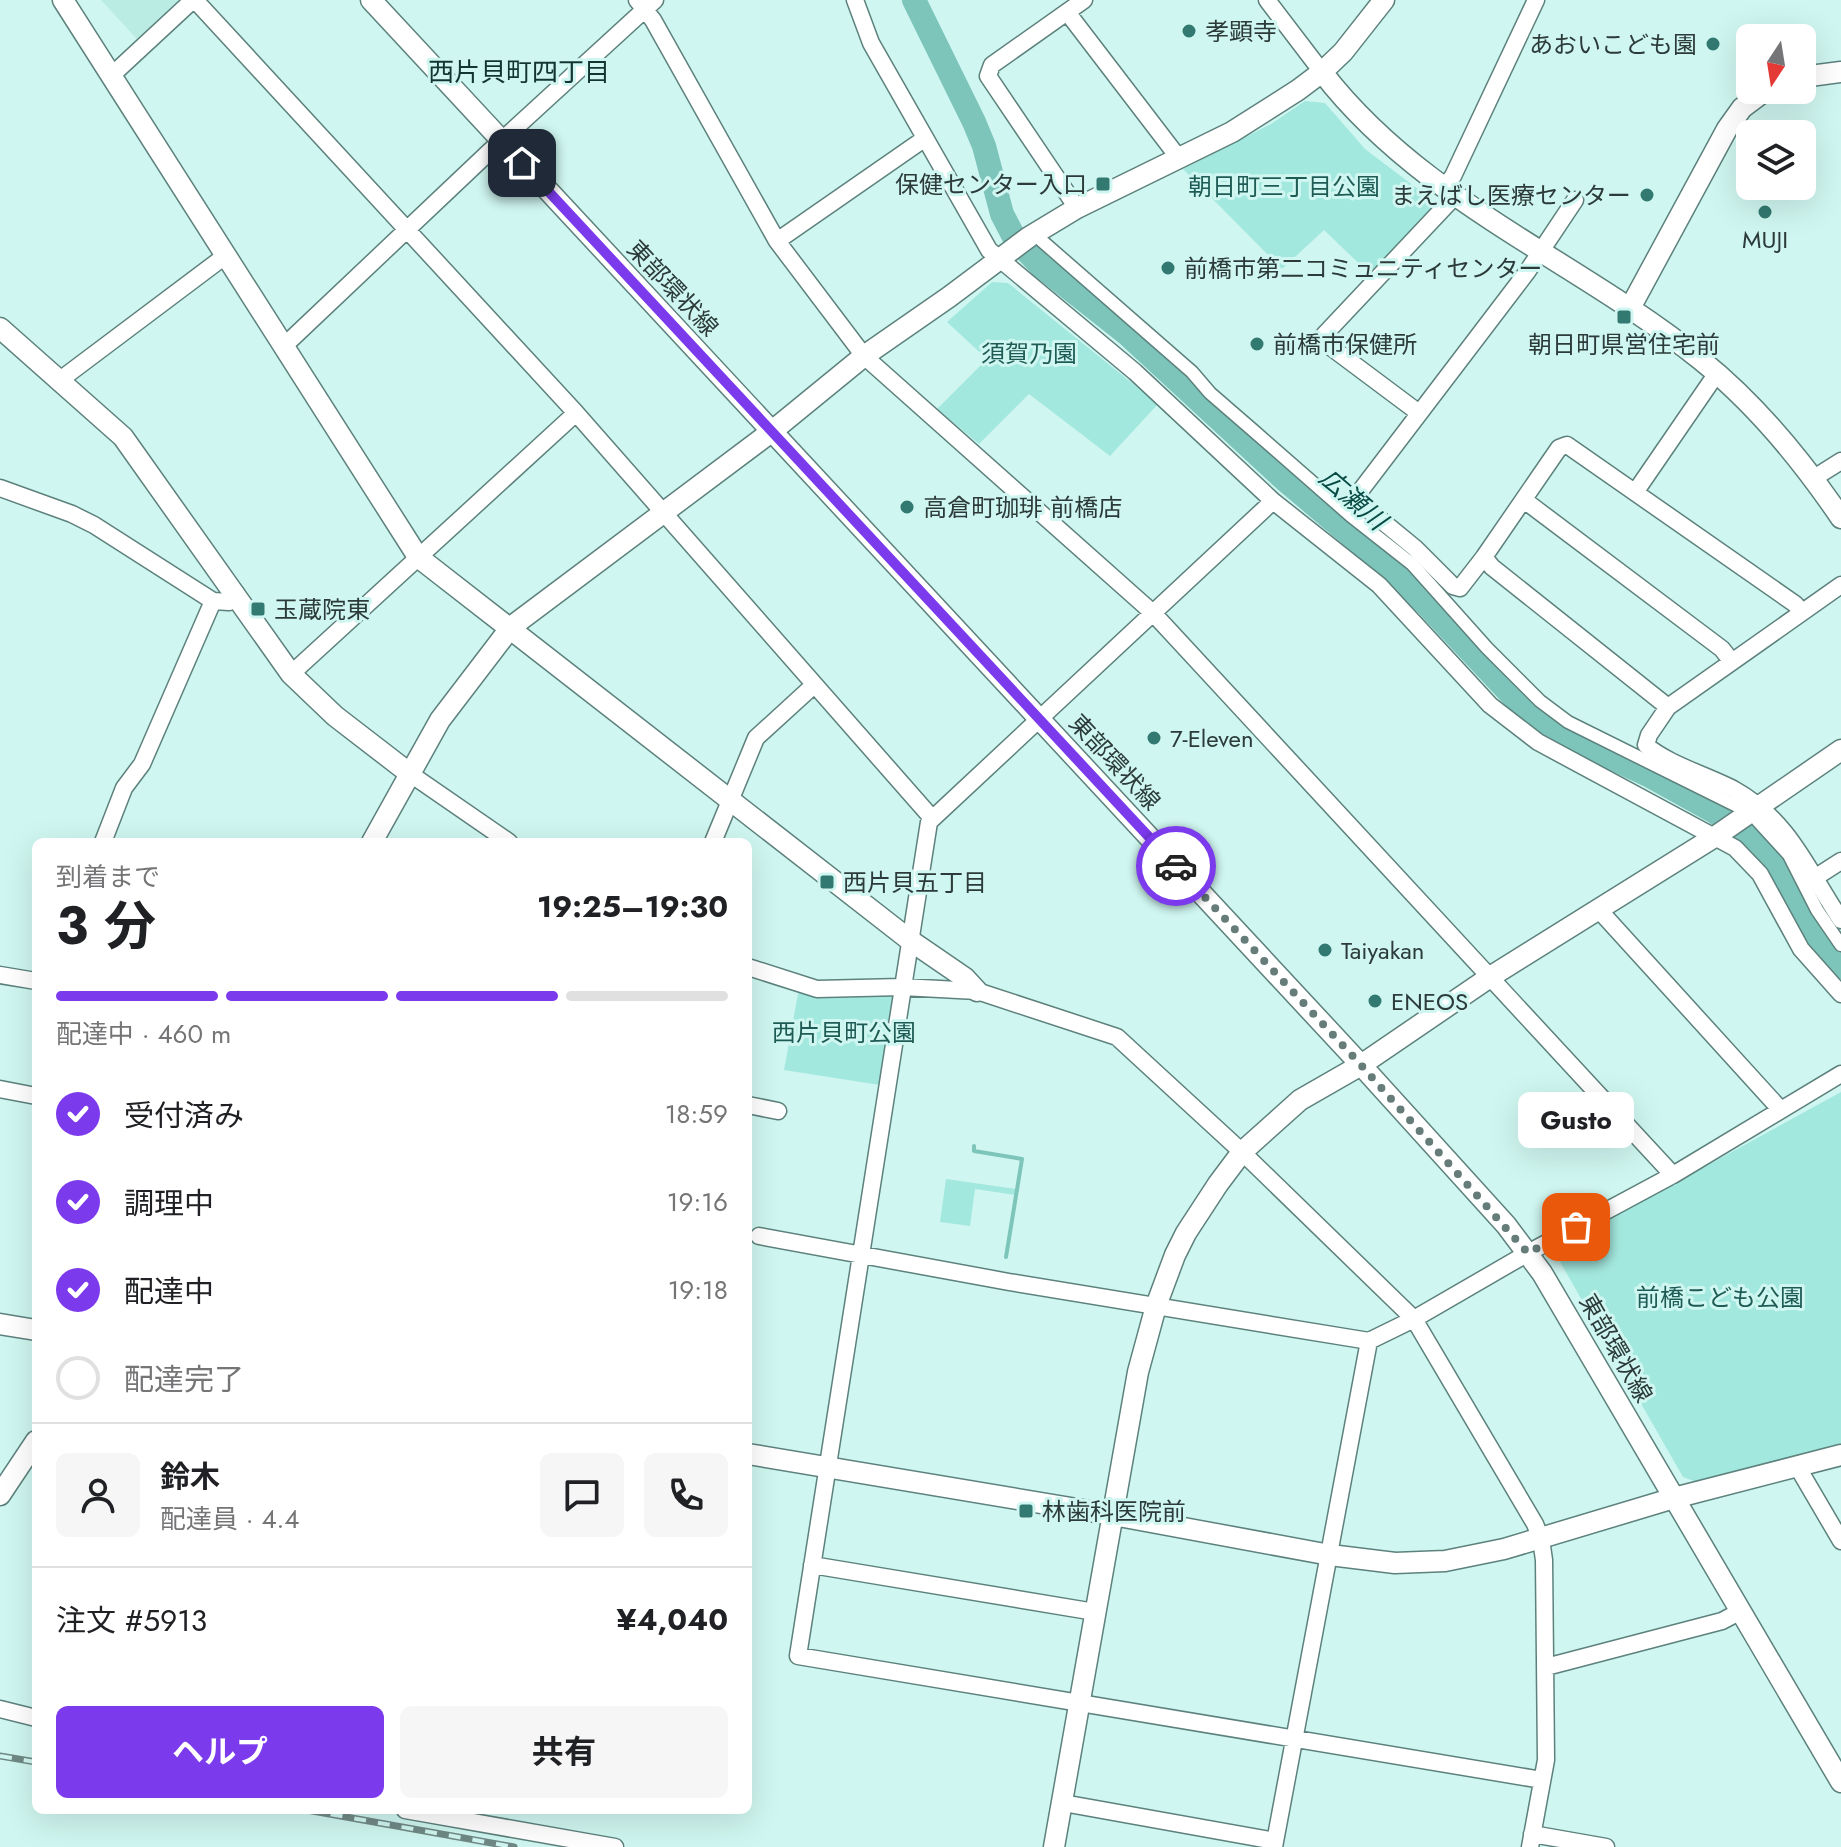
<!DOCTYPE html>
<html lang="ja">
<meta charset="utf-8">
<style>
:root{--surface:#fff;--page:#f6f6f6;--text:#202124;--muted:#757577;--line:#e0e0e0;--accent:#7c3aed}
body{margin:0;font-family:Jost,"Noto Sans JP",sans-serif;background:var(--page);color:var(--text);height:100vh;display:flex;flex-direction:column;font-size:30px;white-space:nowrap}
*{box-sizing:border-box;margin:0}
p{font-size:26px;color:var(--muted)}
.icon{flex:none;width:44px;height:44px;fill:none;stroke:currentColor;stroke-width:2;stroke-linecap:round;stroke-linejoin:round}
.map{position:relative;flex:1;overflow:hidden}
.sheet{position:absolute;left:32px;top:838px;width:720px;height:976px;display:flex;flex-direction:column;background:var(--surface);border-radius:12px;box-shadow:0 8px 32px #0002}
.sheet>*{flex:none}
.needle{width:52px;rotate:192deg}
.controls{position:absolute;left:1736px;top:24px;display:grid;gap:16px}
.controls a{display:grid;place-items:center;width:80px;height:80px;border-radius:12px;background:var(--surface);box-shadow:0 8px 32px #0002;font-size:40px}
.pin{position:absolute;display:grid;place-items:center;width:68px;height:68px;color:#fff;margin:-34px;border-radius:16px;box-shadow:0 4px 12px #0006}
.courier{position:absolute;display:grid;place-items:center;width:80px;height:80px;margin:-40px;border:6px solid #7c3aed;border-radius:50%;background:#fff;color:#222;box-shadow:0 2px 10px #0007}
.bubble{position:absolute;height:56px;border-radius:12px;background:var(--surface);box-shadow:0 8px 32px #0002;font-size:26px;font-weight:700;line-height:56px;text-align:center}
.head em{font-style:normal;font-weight:700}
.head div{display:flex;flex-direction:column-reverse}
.head{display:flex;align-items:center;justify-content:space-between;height:136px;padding:0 24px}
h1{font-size:52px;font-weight:700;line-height:60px}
.bar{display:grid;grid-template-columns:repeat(4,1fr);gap:12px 8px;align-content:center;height:96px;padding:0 24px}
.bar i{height:10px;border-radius:6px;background:var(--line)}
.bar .on{background:var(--accent)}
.bar p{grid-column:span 4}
.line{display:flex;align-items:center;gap:20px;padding:0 24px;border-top:2px solid var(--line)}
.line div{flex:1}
.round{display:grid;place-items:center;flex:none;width:84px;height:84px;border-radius:12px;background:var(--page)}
ol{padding:0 24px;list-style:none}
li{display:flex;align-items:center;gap:24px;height:88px}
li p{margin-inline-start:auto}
li .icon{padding:8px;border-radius:50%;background:var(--accent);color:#fff;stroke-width:4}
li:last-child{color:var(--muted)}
li i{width:44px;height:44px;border:4px solid var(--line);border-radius:50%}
.action{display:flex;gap:16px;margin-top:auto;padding:16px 24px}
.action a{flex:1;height:92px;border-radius:12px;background:var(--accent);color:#fff;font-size:32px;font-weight:700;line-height:92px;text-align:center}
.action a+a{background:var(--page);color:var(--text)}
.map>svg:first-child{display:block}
.built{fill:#baece4}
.green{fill:#a3e8de}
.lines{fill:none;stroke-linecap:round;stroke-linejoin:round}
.stream{stroke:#7dc5bb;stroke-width:4}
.river{stroke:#7dc5bb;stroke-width:24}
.pedestrian-casing{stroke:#5d817c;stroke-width:15}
.minor-casing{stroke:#5d817c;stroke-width:19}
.tertiary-casing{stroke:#5d817c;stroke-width:23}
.pedestrian{stroke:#fff;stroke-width:12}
.minor{stroke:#fff;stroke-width:16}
.tertiary{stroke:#fff;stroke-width:20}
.rail-casing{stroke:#708985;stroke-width:7}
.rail{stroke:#cff6f0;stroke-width:4;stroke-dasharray:12;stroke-linecap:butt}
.done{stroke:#657c79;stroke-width:8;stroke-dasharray:0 14.4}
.route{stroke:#7c3aed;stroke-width:10}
.poi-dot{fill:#327971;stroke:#cff6f0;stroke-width:3}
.labels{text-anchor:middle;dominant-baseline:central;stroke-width:6;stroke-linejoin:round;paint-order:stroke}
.poi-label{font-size:24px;fill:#2c3b39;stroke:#cff6f0;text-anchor:start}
.park-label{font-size:24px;fill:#1f5b55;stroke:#cff6f0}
.street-label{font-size:24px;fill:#2c3b39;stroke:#cff6f0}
.neighbourhood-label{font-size:26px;fill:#133531;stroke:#cff6f0}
.water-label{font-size:26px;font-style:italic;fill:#094b45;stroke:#cff6f0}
</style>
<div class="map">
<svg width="1841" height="1847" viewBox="0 0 1841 1847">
<rect width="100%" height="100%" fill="#cff6f0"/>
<path class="built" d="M101,0H180L137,39Z"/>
<path class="green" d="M1305,101L1325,103L1365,149L1439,205L1372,276L1324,230L1282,269L1183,169L1271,124Z
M992,282L1008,283L1158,404L1110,456L1029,394L979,444L937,409L987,359L947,322Z
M800,983L902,987L886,1086L784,1070Z
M1841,1092V1447L1702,1484L1683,1477L1555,1253L1557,1248Z
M946,1179L1016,1189V1195L975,1189L970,1226L940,1222Z"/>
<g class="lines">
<path class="stream" d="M974,1146V1151L1022,1159L1006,1257"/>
<path class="river" d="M914,0L974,122L984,146L1002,214L1015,239L1040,265L1126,333L1284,479L1387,566L1429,607L1525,709L1558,733L1650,776L1715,812L1752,839L1770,858L1814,933L1841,967"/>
<g class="pedestrian-casing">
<path id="pedestrian" d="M1042,241L1192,372L1210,393L1255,432L1351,516L1412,564L1487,648L1540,701L1568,722L1739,807
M1757,820L1789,855L1817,910L1841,945"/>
</g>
<g class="minor-casing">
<path id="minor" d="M195,0L576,413L931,817
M637,0L653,20L777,241L864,356L1153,613L1673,1175
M855,0L871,43L989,250L1135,372L1273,501L1379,585L1490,705L1538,742L1735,848L1760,874L1801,949L1841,994
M1267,0L1322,72
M1067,12L1178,157
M111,76L193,0
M1444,188L1453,176L1536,0
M1575,200L1527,272L1361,490L1359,502L1415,548L1453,586L1460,588L1484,557L1559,448L1567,445L1795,604L1802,612
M1077,208L988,76L992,65L1084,0
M777,241L924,139
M283,347L489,152L655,0
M60,380L225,256
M1419,413L1324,342V335L1455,196
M1814,478L1841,461
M0,488L72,514L94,525L213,601L229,602L236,593
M1636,491L1717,373
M1524,500L1722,649L1732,662
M1273,501L929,822L798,1656L1542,1780
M1484,557L1492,567L1668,707
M1841,585L1668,707L1649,735L1646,745C1665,763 1711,777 1735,790C1790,821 1808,871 1841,920
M291,674L576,413
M409,773L509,842
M103,842L124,788L142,764L213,601
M713,842L756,738L814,685
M1816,877L1841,861
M1599,910L1780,1109
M748,967L817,989L902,987L977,991L1117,1037L1242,1152L1414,1319L1535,1524L1541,1539L1544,1560L1546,1760L1530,1847
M0,975L36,981
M0,1089L36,1096
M748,1105L778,1111
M759,1236L1009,1282L1369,1341
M1797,1466L1841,1541
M812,1565L1095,1612
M1546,1667L1722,1621L1739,1612
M0,1709L36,1718
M1063,1803L1275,1841
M405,1810L615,1847
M1532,1834L1606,1847
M1274,1847L1369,1341L1414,1319L1528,1253L1673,1175L1841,1074"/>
</g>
<g class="tertiary-casing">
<path id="tertiary" d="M63,0L418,557L911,941L965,978L977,991
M371,0L1361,1065L1506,1225L1542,1273L1841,1782
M1322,72C1422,202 1577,260 1701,360C1757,405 1801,459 1841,518
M1802,77L1841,72
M1629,310L1727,129L1742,108L1766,90
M0,328L123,437L291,674L335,716L409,773
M372,842L440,720L511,627L771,432L864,356L949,297L1029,237L1077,208L1232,132L1298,90L1322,72L1343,52L1384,0
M0,1324L36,1330
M748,1454L1113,1515L1330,1555L1395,1563L1445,1561L1504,1549L1674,1498L1841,1455
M0,1495L36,1441
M1054,1847L1138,1372L1156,1306L1175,1255L1186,1233L1218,1184L1242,1152L1300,1100L1361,1065L1490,977L1716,836L1841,750"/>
</g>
<use href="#pedestrian" class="pedestrian"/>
<use href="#minor" class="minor"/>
<use href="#tertiary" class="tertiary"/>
<g class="rail-casing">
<path id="rail" d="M0,1756L36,1762
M307,1810L514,1847"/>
</g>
<use href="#rail" class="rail"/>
</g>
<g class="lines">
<path class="done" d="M1176,866L1361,1065L1528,1253L1576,1227"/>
<path class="route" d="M522,163L1176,866"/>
</g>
<g class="poi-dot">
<circle cx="1189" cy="31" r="8"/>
<circle cx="1713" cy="44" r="8"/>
<rect x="1095" y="176" width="16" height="16" rx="4"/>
<circle cx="1647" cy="195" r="8"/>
<circle cx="1765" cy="212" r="8"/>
<circle cx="1168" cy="268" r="8"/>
<rect x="1616" y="309" width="16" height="16" rx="4"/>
<circle cx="1257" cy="344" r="8"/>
<circle cx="907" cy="507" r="8"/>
<rect x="250" y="601" width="16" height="16" rx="4"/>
<circle cx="1154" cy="738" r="8"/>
<rect x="819" y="874" width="16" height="16" rx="4"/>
<circle cx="1325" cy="950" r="8"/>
<circle cx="1375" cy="1001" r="8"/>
<rect x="1018" y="1503" width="16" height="16" rx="4"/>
</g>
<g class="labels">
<g class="poi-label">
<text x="1205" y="31">孝顕寺</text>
<text x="1697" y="44" text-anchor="end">あおいこども園</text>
<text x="1087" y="184" text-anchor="end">保健センター入口</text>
<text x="1631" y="195" text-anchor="end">まえばし医療センター</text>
<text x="1765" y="239" text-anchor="middle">MUJI</text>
<text x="1184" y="268">前橋市第二コミュニティセンター</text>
<text x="1273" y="344">前橋市保健所</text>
<text x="1624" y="344" text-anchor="middle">朝日町県営住宅前</text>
<text x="923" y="507">高倉町珈琲 前橋店</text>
<text x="274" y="609">玉蔵院東</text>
<text x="1170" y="738">7-Eleven</text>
<text x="843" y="882">西片貝五丁目</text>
<text x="1341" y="950">Taiyakan</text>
<text x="1391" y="1001">ENEOS</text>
<text x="1042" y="1511">林歯科医院前</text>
</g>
<g class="park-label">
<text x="1284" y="186">朝日町三丁目公園</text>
<text x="1029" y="353">須賀乃園</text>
<text x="844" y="1032">西片貝町公園</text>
<text x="1720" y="1297">前橋こども公園</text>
</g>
<g class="street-label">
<text transform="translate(673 288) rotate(47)">東部環状線</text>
<text transform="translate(1115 762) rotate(47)">東部環状線</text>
<text transform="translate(1616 1348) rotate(60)">東部環状線</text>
</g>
<g class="neighbourhood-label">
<text x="519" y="72">西片貝町四丁目</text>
</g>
<g class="water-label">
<text transform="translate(1353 499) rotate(41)">広瀬川</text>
</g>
</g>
</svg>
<div class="controls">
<a><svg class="needle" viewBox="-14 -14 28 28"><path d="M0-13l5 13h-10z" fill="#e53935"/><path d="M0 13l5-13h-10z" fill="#757577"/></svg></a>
<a><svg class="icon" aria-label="layers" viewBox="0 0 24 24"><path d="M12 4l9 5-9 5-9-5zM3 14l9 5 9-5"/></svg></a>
</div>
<div class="pin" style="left:1576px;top:1227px;background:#ea580c"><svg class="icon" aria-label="bag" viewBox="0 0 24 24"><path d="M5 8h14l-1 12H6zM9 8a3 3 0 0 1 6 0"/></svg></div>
<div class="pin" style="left:522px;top:163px;background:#1f2937"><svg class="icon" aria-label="home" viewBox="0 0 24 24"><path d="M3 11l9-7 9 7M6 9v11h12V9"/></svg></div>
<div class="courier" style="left:1176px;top:866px"><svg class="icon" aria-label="car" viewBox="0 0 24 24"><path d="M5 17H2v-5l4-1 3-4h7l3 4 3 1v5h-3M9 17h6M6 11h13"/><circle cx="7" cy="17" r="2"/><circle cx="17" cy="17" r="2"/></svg></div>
<div class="bubble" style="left:1518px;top:1092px;width:116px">Gusto</div>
<section class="sheet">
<div class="head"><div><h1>3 分</h1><p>到着まで</p></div><em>19:25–19:30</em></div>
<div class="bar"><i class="on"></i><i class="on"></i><i class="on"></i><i></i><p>配達中 · 460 m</p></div>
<ol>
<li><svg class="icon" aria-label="check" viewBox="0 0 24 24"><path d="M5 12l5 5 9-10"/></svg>受付済み<p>18:59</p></li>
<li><svg class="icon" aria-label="check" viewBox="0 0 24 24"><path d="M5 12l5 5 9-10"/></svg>調理中<p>19:16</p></li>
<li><svg class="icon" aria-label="check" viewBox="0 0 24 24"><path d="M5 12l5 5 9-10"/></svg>配達中<p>19:18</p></li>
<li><i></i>配達完了</li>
</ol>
<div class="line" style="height:144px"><a class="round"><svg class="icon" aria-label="person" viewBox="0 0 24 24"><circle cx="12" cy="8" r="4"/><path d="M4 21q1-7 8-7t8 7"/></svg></a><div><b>鈴木</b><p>配達員 · 4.4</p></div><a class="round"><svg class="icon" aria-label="chat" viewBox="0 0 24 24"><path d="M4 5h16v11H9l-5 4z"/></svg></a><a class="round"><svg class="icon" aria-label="phone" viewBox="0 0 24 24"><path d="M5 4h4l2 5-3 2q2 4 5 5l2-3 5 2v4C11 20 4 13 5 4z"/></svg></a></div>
<div class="line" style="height:104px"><div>注文 #5913</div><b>¥4,040</b></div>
<div class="action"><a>ヘルプ</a><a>共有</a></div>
</section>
</div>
